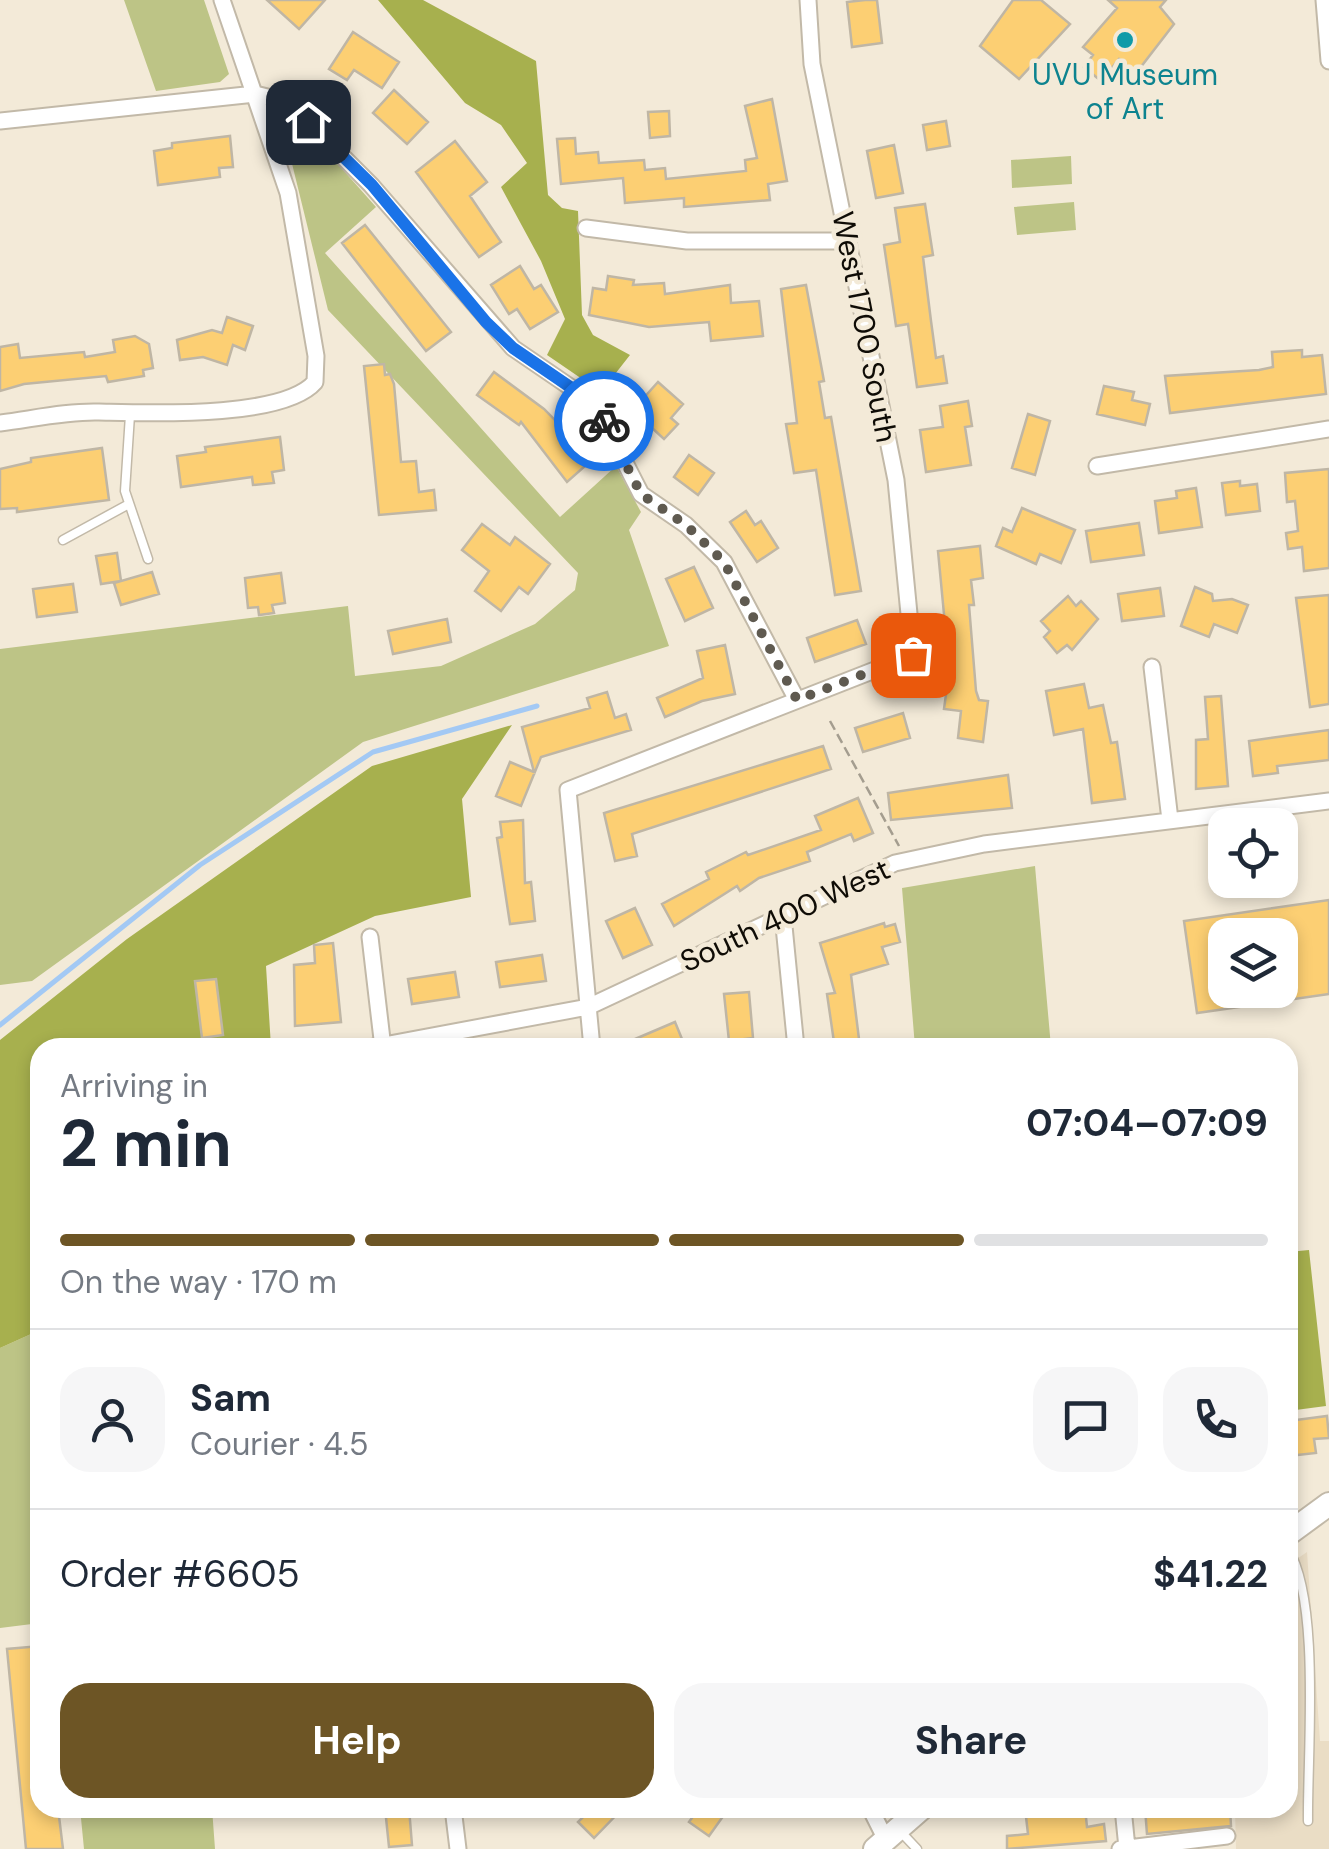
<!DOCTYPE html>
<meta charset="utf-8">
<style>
:root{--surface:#fff;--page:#f6f6f7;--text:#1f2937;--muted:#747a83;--line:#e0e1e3;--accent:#6d5525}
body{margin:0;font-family:"DM Sans",sans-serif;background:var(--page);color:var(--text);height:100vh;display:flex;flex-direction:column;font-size:38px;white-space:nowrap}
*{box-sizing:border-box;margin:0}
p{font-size:32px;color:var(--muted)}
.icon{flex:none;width:55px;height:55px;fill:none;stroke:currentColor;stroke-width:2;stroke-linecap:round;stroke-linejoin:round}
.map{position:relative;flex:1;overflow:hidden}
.details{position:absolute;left:30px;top:1038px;width:1268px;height:780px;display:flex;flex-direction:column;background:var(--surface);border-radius:30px;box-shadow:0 5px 15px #0003}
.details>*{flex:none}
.tools{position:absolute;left:1208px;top:808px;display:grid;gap:20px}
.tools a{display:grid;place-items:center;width:90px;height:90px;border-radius:20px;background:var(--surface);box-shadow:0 5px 15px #0003;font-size:50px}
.pin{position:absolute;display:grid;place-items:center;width:85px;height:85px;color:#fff;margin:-42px;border-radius:20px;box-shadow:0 5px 15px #0006}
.courier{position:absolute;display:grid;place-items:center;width:100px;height:100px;margin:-50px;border:8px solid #1a73e8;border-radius:50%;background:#fff;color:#222;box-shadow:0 2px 12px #0007}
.headline em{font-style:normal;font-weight:700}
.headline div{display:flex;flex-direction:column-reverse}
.headline{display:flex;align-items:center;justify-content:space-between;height:170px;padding:0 30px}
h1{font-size:65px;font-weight:700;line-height:75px}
.bar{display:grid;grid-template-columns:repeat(4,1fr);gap:15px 10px;align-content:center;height:120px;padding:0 30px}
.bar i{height:12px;border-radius:8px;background:var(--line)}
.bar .on{background:var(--accent)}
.bar p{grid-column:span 4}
.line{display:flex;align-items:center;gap:25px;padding:0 30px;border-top:2px solid var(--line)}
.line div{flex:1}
.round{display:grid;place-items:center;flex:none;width:105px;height:105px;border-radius:30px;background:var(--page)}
.action{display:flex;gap:20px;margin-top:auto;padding:20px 30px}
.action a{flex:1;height:115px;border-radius:30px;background:var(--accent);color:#fff;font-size:40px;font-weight:700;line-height:115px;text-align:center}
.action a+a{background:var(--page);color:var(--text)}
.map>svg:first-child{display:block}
.built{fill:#eaddc5}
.green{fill:#bdc486}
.forest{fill:#a7b04e}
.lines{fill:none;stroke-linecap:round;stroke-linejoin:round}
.stream{stroke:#a3c9f4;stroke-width:5}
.building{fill:#fccf73;stroke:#bfb6a5;stroke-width:2.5;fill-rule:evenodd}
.lane-casing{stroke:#c2b9a8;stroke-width:11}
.street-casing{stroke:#c2b9a8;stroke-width:19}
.secondary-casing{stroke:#c2b9a8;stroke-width:26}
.path{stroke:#a49d8f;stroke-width:2.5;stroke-dasharray:10 5;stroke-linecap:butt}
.lane{stroke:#fff;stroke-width:8}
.street{stroke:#fff;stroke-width:15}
.secondary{stroke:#fff;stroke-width:22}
.done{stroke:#5f5a50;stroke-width:10;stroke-dasharray:0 18}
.route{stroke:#1a73e8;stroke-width:12}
.culture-dot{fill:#0f9aa8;stroke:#f3ead8;stroke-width:4}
.labels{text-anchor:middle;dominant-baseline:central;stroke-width:9;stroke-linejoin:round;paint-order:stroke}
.culture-label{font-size:30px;fill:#0d838f;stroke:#f3ead8}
.street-label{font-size:30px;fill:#0f0c06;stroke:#f3ead8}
</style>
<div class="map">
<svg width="1329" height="1849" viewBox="0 0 1329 1849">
<rect width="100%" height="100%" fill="#f3ead8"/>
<path class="built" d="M1307,1552L1320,1741H1329V1849H1236L1235,1808H1288V1565Z"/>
<path class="green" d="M124,0H204L229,74L220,82L156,91Z
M297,118L376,207L325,253L560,517L616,466L641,512L629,530L669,646L363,742L32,981L0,985V649L348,606L355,676L441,666L535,624L575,590L578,573L328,310L282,123Z
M1071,156L1072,184L1012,188L1011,160Z
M1074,202L1076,230L1017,235L1014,207Z
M1035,866L1051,1047H915L902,888Z
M40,1330V1623L0,1628V1348Z
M80,1808H212L215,1849H84Z"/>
<path class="forest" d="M378,0H423L536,61L548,195L562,208L578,211L582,315L593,335L630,355L601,392L547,355L565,319L541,261L501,187L527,163L501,125L465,103Z
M512,725L462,799L471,897L375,916L266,966L271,1047L40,1048V1330L0,1348V1040L127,939L372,766Z
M1309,1250L1326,1406L1288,1411V1252Z"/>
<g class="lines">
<path class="stream" d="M0,1025L200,865L373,752L537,706"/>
</g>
<path class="building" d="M267,0H325L299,29Z
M865,0H877L882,43L852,47L847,2Z
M1013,0H1041L1070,24L1019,79L980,46Z
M1108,0H1166L1160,7L1174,24L1140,68L1134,72L1119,59L1101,81L1084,67L1093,55L1083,47L1117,8Z
M353,32L399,62L382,88L354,70L347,80L329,69Z
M394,90L428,122L407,144L373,113Z
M772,99L787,181L768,184L770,200L684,207V198L625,203L623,178L561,184L557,139L575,138L576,154L598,152L599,163L644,160L645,170L665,168L666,179L746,171L745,160L757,158L745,106Z
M669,111L670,136L650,138L648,112Z
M946,121L950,146L927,150L923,125Z
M230,136L233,167L219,168L220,177L158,185L154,151L172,148V143Z
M455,141L487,182L470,196L501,242L479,257L416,172Z
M894,145L903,193L876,198L867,151Z
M925,204L933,255L923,257L931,321L936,358L943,356L947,383L917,387L908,324L896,326L884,245L900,242L895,208Z
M365,225L451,332L426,351L342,243Z
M520,266L534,289L541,285L558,312L530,329L517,309L509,314L491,285Z
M608,276L634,280L633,285L664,283L665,294L730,285L731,303L759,301L763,336L711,341L709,322L649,327L589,315L593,288L606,290Z
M806,285L824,381L819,382L825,418L831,417L861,591L835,595L816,470L794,473L786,424L797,423L781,289Z
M227,317L253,326L245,350L233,345L227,365L203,357L180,360L177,340L212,330L222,333Z
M135,336L149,344L153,368L143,370L144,376L108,382L106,376L24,384L0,391V347L18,344L20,358L84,352L85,357L115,352L113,340Z
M1302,350V357L1322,355L1326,394L1170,413L1165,376L1259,370L1273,367L1272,352Z
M384,364L385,375L390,374L394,384L401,462L416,461L419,492L434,490L436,510L379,515L364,366Z
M494,372L544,409L593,459L567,482L521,422L519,425L477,395Z
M658,382L683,404L671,418L678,424L664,439L638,415L645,406L640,402Z
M1104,386L1134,392L1132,400L1150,404L1145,425L1097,414Z
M968,401L972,426L965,427L971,465L926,472L920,430L943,427L940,406Z
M1028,414L1050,421L1035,475L1012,468Z
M280,437L284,470L272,472L274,483L253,485L252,477L181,487L177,456L206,452L205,447Z
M102,448L109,500L17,512V508L0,509V469L31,462V458Z
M689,455L714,473L698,495L674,477Z
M1329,469V568L1304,571L1302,547L1288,549L1286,533L1298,531L1295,501L1287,502L1285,473Z
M1240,481V486L1257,484L1260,511L1226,515L1222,483Z
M1196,488L1202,527L1159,533L1155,501L1177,498L1176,491Z
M1022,508L1075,530L1061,563L1040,554L1036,564L996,546L1003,528L1012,532Z
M746,511L755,525L761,521L778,548L757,562L730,522Z
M1139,523L1144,555L1091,562L1086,531Z
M482,524L510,545L515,537L550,564L528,594L519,587L501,611L475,591L489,571L462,550Z
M980,546L983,578L971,580L974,605H969L976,691L979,700L988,701L983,742L958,738L961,711L944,709L947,687L951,688L938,551Z
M117,553L121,581L101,584L96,556Z
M694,567L713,608L685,621L666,579Z
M152,572L159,594L121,605L114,583Z
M281,573L285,603L272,605L274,613L259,615L258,607L248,608L245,578Z
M73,584L77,612L37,617L33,589Z
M1195,587L1212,594L1213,601L1232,599L1248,605L1237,633L1214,624L1209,637L1181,626Z
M1160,588L1164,616L1122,621L1118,594Z
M1329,595V704L1310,707L1296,598Z
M1068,596L1076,606L1081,601L1098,619L1072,650L1067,645L1057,653L1044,637L1050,631L1041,621Z
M447,619L451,642L393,654L388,631Z
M857,620L866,644L815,662L807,638Z
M725,645L735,694L702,701L665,717L657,698L703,678L697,651Z
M1084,684L1089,708L1103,705L1111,743L1117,742L1125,799L1092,803L1083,729L1054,735L1046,691Z
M607,692L615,718L626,714L631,730L541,757L521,806L496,796L510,762L534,772L522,727L583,710L590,708L587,698Z
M1221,696L1228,786L1196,789V740L1208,739L1205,697Z
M903,713L910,738L863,752L855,728Z
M1329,730V760L1277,766L1278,773L1253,776L1249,741Z
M823,746L831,769L632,834L637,856L615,861L604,813Z
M1008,775L1012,808L891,820L888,793Z
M858,798L873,833L854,841L851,834L807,852L810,861L759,878L740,891L737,886L674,926L662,904L709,879L706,872L746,852L748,855L821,830L815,816Z
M523,820L525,883L531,882L535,921L510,924L497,838L502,837L500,822Z
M1329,900V994L1197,1013L1184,921ZM1225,935H1280V990H1225Z
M635,908L652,945L623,958L606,921Z
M884,923L885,927L895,924L900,942L882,947L888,964L851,975L859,1039L834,1042L827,994L835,993L820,943Z
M333,943L341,1022L295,1026L294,965L315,963L314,945Z
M542,955L546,981L500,987L496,962Z
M455,972L459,997L412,1004L408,979Z
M216,979L223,1035L202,1038L195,981Z
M749,992L753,1038L729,1041L724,994Z
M675,1022L684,1044L676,1048H614Z
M1327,1416L1329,1438L1314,1439L1316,1453L1288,1456V1421Z
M40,1646V1808H58L63,1849H26L7,1649Z
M385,1808H409L412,1845L389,1847Z
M592,1808H623L594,1838L578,1822Z
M699,1808H729L709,1836L689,1822Z
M1025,1808H1085L1087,1827L1104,1824L1106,1841L1007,1849V1836L1028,1834Z
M1145,1808H1230L1231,1826L1147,1834Z"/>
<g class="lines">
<g class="lane-casing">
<path id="lane" d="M130,415L125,491L148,559
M63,540L129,504
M1288,1549C1321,1601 1307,1757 1308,1821
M900,1831L917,1849"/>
</g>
<g class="street-casing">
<path id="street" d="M1324,0L1329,61
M0,121L255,94L288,102L371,185L513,348L595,404L641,494L686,525L724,562L797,700
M586,228L687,241H848
M0,423C32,419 67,411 99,412C147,413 283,419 315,382L316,356L288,193L222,0
M1097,466L1329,429
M1152,667L1170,820
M783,916L796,1048
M370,937L383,1048
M368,1048L588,1007L895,863L984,844L1329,801
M592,1048L568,790L913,655L896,480L812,64L808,0
M453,1808L458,1849
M870,1808L885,1838
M1123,1808L1127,1848
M1120,1849L1227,1836"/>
</g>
<g class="secondary-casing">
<path id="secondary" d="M1288,1534L1329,1504
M875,1849L922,1808"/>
</g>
<path class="path" d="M830,721L899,846"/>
<use href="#lane" class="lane"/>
<use href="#street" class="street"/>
<use href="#secondary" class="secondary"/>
</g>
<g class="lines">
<path class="done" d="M604,421L641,494L686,525L724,562L797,700L913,655"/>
<path class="route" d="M308,122L372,185L486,322L513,348L595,404L604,421"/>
</g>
<circle class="culture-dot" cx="1125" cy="40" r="10"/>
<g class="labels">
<g class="culture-label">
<text x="1125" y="74">UVU Museum<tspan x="1125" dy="34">of Art</tspan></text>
</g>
<g class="street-label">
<text transform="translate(865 327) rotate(79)">West 1700 South</text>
<text transform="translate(785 915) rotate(-25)">South 400 West</text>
</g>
</g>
</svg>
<div class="tools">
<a><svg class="icon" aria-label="locate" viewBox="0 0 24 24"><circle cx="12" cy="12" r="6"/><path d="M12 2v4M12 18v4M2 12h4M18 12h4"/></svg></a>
<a><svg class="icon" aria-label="layers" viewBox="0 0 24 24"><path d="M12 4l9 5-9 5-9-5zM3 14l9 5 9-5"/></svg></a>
</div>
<div class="pin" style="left:913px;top:655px;background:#ea580c"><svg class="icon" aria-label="bag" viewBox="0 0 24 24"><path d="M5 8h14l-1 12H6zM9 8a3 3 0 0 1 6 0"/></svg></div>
<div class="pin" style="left:308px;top:122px;background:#1f2937"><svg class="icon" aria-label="home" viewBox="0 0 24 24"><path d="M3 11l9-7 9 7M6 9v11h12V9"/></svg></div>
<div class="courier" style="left:604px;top:421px"><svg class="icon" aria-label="bike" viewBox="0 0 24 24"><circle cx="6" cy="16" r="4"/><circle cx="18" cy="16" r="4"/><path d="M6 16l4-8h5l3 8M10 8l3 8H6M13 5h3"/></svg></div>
<section class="details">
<div class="headline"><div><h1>2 min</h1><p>Arriving in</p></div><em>07:04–07:09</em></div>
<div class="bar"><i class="on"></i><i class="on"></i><i class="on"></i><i></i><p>On the way · 170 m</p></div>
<div class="line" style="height:180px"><a class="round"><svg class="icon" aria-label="person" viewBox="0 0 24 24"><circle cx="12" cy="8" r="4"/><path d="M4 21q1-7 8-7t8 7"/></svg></a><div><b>Sam</b><p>Courier · 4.5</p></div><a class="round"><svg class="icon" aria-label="chat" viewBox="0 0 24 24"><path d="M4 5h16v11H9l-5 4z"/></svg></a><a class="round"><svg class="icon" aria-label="phone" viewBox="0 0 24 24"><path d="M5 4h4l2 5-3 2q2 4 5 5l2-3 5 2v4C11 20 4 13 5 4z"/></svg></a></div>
<div class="line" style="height:130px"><div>Order #6605</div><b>$41.22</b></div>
<div class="action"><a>Help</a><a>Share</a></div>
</section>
</div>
